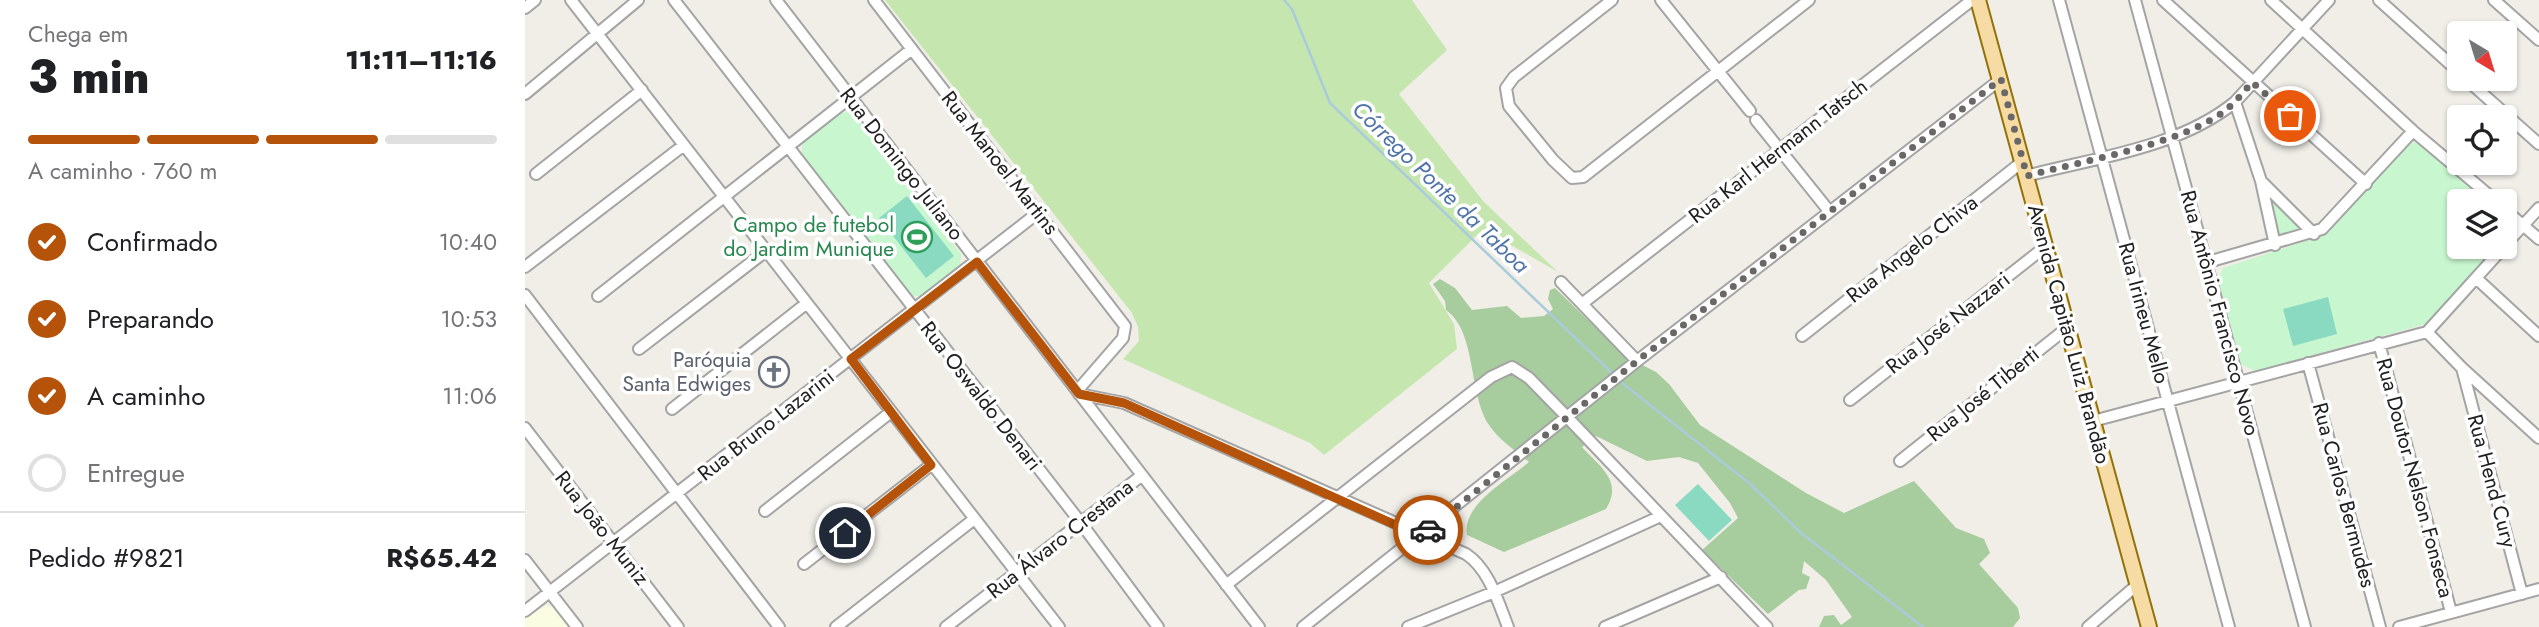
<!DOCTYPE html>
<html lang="pt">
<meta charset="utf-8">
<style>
:root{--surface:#fff;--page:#f6f6f6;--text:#202124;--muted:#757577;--line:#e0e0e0;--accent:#b45309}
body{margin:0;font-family:Jost,sans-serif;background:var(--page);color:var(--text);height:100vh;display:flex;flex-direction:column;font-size:26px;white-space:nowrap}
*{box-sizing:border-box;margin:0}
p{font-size:23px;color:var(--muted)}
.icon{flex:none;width:38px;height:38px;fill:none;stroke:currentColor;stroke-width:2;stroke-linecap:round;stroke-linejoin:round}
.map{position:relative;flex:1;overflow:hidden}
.sheet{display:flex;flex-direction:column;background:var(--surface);width:525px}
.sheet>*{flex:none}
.needle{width:46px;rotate:142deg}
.tools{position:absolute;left:1922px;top:21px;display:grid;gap:14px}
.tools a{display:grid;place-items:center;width:70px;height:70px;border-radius:7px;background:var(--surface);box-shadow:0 2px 5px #0004;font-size:35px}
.pin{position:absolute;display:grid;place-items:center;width:60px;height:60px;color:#fff;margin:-30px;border:4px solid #fff;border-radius:50%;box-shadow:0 2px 7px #0007}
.courier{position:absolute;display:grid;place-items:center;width:70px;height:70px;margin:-35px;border:5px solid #b45309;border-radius:50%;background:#fff;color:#222;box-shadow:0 2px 9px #0007}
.headline em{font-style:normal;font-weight:800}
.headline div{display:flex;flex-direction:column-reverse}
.headline{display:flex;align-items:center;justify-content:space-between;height:119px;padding:0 28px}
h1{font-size:46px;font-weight:800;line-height:52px}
.bar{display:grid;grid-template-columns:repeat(4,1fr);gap:10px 7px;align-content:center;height:84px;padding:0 28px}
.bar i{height:9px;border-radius:5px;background:var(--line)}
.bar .active{background:var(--accent)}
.bar p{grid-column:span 4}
.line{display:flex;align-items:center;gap:18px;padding:0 28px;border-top:2px solid var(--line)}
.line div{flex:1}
ol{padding:0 28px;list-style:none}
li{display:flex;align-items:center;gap:21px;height:77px}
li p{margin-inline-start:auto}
li .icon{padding:7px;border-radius:50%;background:var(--accent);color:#fff;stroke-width:4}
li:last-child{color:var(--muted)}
li i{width:38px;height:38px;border:4px solid var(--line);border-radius:50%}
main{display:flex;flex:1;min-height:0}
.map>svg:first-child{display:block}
.education{fill:#fbfde2}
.grass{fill:#c6e6b0}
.forest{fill:#a7cc9e}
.park{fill:#c7f6cf}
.pitch{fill:#8adac2}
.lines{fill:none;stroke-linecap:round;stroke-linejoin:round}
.stream{stroke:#aacbda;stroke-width:2.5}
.minor-casing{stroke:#a4a4a4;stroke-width:14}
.major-casing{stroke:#927209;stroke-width:18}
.minor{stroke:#fff;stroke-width:10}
.major{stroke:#f6dba5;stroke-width:14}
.done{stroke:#696866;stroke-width:7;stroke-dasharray:0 12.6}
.route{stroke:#b45309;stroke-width:9}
.labels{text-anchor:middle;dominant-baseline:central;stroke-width:7;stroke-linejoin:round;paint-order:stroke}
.street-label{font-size:21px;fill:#202020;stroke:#fff}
.leisure-label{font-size:21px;fill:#27864d;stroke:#fff;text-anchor:end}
.worship-label{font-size:21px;fill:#5b616d;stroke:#fff;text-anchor:end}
.water-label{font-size:23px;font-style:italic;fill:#5175aa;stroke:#fff}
</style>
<main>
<section class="sheet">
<div class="headline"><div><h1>3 min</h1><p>Chega em</p></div><em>11:11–11:16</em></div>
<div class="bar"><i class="active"></i><i class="active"></i><i class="active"></i><i></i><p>A caminho · 760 m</p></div>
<ol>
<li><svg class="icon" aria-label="check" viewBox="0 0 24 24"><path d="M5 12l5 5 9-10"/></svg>Confirmado<p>10:40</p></li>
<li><svg class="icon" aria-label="check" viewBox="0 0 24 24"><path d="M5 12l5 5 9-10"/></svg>Preparando<p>10:53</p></li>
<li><svg class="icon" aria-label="check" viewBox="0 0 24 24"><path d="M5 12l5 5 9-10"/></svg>A caminho<p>11:06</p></li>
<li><i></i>Entregue</li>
</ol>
<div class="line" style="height:91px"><div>Pedido #9821</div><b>R$65.42</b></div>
</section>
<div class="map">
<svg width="2014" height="627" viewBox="0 0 2014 627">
<rect width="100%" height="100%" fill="#f0eee7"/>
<path class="education" d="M22,605L31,608L46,627H0V618Z"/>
<path class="grass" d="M360,0H887L922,50L874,94L959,202L1033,272L958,229L904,283L929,324L932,349L799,455L785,443L598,359L614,341L613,327L607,313Z"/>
<path class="forest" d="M915,279L930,288L947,310L982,306L996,318L1019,316L1028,309L1023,299L1025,290L1030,288L1100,356L1131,372L1144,384L1175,425L1281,493L1319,513L1389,481L1431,528L1459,539L1465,553L1454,564L1493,608L1495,618L1488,627H1294L1299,616L1309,615L1316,625L1327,617L1301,580L1279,561L1277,573L1285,577L1281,589L1274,590L1243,614L1177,550L1213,518L1205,503L1173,463L1154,457L1122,461L1071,436L1057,447C1076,468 1098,481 1081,509L979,552L942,535C937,504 982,481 1004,462C991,451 973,439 964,425C943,393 952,332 921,310L920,301L908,284Z"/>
<path class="park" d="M324,112L330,115L436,254L435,268L398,297L383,295L276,156L278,142L316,113Z
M1894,141L1964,201H1934V247H1971L1904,323L1730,371L1716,364L1693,280L1698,268L1802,234L1882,145Z
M1745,195L1781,229L1754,237Z"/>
<path class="pitch" d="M382,196L429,256L401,278L354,218Z
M1803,297L1812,334L1768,346L1758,309Z
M1173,484L1207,520L1184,541L1150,505Z"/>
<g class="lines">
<path class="stream" d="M759,0L767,9L805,103L1087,373
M1097,383L1224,483L1275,532L1398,627"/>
<g class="minor-casing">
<path id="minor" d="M46,0L534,627
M149,0L556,523L633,627
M251,0L734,627
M349,0L600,326L598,338L552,391
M1087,0L989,77L981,88L984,106L1028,160L1047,178L1058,177L1284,0
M1136,0L1225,111
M1534,0L1704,627
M1610,0L1780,627
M1638,0L1841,184
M1746,0L1888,131L1971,201
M1854,0L1934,72
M1969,0L2014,40
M0,8L10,0
M1941,79L2014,144
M0,94L113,0
M1710,102L1736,181L1750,245
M1231,120L1304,211
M11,174L117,90
M1501,176C1569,158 1654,148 1710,102L1804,0
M1736,181L1789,234
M1979,209L2014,239
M1979,246L2014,208
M1683,262L1797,229L1888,131
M0,267L159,145
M1951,278L2014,336
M1036,282L1112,361
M0,295L254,627
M73,296L387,49
M1058,303L1447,0
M1902,332L1937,368L2014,438
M1277,336L1497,162
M1854,343L1926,612
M114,349L241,251
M1783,363L1855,627
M1937,368L1997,594
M554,394L599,403L941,554C964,569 973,602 983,627
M1325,400L1520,247
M147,409L282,303
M1568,421L1902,332L1979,247
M0,428L153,627
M1375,461L1542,328
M240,511L366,412
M0,560L52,627
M279,564L406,465
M701,585L966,377L987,367L1004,378L1043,418L1242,627
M0,611L514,212
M311,627L448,520
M421,627L616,476
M778,627L1112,361L1476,79
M883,627L969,592L1136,516
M1080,627L1196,577
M1563,627L1612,585
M1874,627L2014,589"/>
</g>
<g class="major-casing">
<path id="major" d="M1453,0L1624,627"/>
</g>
<use href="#minor" class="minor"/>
<use href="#major" class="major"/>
</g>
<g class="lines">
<path class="done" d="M903,530L1112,361L1476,79L1502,176C1556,161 1652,145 1697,113C1709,104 1718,93 1727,82L1765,116"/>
<path class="route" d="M320,533L406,465L326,359L452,262L554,394L599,403L895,536L903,530"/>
</g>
<defs>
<g id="stadium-ring" transform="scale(1.575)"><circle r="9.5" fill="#fff" stroke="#2e9e5b" stroke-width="1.5"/><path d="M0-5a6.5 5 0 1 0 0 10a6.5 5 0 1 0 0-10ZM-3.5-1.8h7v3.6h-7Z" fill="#2e9e5b"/></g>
<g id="church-ring" transform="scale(1.575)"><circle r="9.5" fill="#fff" stroke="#6b7280" stroke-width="1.5"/><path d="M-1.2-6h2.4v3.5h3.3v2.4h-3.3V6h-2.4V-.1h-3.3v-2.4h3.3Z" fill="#6b7280"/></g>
</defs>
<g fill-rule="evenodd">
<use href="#stadium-ring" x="392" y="237"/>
<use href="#church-ring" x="249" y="372"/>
</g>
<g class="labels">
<g class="street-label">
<text transform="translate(1253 151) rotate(-38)">Rua Karl Hermann Tatsch</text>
<text transform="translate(475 163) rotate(52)">Rua Manoel Martins</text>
<text transform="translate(377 164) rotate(52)">Rua Domingo Juliano</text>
<text transform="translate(1387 249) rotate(-38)">Rua Angelo Chiva</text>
<text transform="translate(1619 313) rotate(75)">Rua Irineu Mello</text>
<text transform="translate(1695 313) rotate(75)">Rua Antônio Francisco Novo</text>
<text transform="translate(1423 323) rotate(-38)">Rua José Nazzari</text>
<text transform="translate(1544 334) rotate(75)">Avenida Capitão Luiz Brandão</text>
<text transform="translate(1458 394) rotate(-39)">Rua José Tiberti</text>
<text transform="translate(456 396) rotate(52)">Rua Oswaldo Denari</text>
<text transform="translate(241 425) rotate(-38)">Rua Bruno Lazarini</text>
<text transform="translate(1890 478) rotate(75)">Rua Doutor Nelson Fonseca</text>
<text transform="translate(1967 481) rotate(75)">Rua Hend Cury</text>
<text transform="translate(1819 495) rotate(75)">Rua Carlos Bermudes</text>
<text transform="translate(77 528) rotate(52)">Rua João Muniz</text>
<text transform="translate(535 539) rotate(-38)">Rua Álvaro Crestana</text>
</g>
<g class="leisure-label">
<text x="369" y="225">Campo de futebol<tspan x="369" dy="24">do Jardim Munique</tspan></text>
</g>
<g class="worship-label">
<text x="226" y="360">Paróquia<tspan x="226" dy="24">Santa Edwiges</tspan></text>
</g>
<g class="water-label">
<text transform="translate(916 187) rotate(44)">Córrego Ponte da Taboa</text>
</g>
</g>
</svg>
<div class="tools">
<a><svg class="needle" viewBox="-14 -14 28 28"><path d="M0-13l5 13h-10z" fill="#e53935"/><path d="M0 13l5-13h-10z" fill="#757577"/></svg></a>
<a><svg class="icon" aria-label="locate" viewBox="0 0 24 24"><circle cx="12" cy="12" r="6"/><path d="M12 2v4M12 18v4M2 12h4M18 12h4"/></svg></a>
<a><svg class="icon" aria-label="layers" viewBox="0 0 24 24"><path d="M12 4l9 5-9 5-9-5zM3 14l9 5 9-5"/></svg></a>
</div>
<div class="pin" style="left:1765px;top:116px;background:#ea580c"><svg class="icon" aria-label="bag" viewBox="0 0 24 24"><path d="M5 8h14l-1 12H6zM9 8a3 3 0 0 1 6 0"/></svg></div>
<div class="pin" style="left:320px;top:533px;background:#1f2937"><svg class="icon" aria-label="home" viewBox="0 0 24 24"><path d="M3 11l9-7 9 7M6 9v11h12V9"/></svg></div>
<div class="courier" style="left:903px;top:530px"><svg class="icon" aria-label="car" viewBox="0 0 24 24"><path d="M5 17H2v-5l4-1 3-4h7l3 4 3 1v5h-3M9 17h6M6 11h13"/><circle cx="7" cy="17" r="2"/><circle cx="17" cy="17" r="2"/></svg></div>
</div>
</main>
